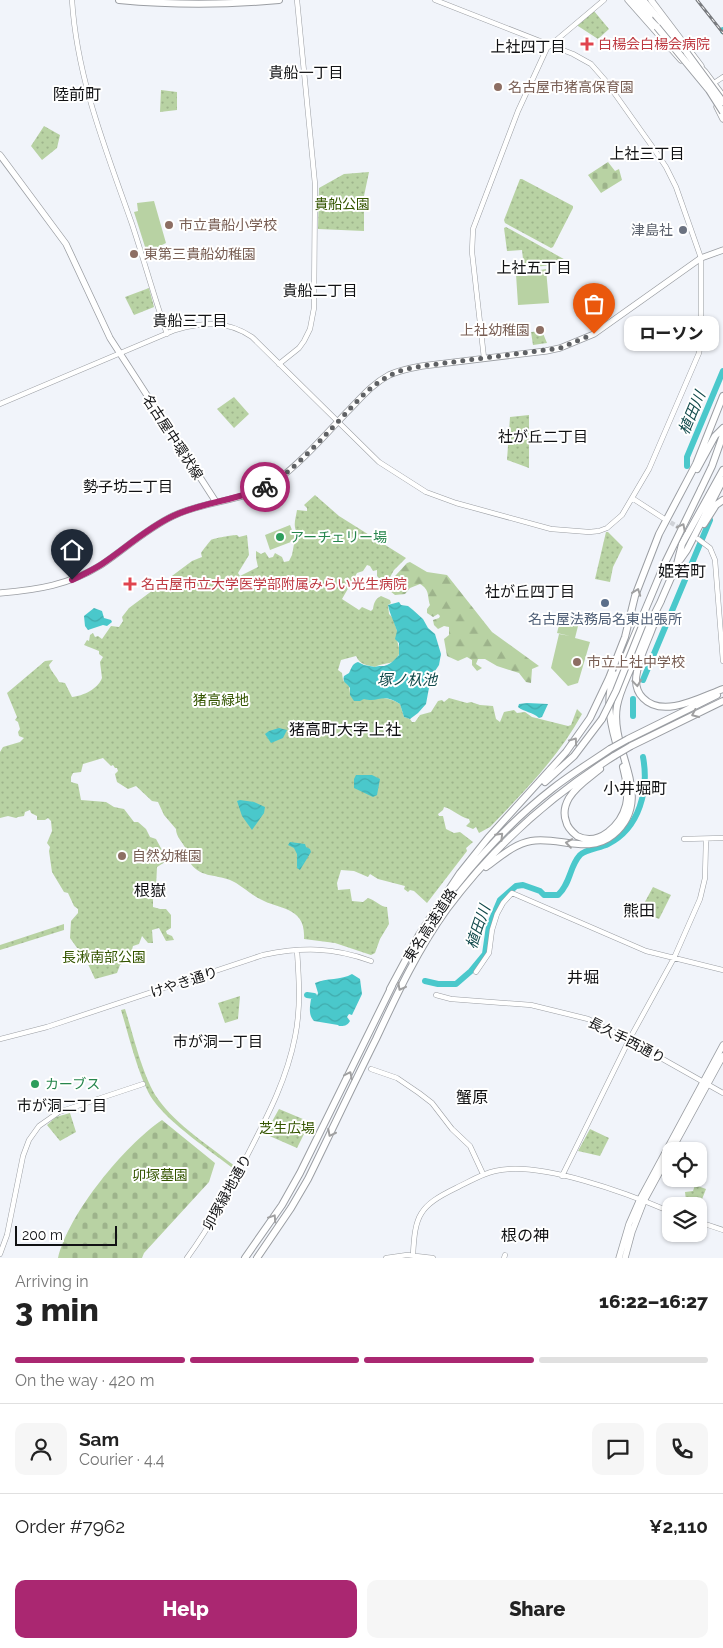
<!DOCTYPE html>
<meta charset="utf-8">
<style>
:root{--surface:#fff;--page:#f6f6f6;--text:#222;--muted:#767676;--line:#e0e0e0;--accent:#aa2771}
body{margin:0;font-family:Raleway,"Noto Sans JP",sans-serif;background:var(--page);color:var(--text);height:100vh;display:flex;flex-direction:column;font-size:19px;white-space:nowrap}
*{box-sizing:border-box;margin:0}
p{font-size:16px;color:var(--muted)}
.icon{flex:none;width:28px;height:28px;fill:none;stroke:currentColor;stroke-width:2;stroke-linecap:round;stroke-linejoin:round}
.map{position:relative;height:1258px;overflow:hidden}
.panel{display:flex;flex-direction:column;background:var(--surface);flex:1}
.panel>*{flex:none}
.buttons{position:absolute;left:662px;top:1142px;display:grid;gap:10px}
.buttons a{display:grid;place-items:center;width:45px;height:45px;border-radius:10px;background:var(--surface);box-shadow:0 1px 4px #0004;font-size:25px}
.scale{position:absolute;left:15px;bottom:12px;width:102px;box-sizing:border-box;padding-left:5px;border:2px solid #111214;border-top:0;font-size:14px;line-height:18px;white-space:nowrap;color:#111214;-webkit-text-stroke:4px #fff;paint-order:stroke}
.pin{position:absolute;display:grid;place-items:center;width:42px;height:42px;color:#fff;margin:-51px -21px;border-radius:50% 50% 50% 0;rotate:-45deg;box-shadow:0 0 5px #0007}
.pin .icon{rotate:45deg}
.courier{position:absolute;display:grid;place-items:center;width:50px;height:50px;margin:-25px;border:4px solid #aa2771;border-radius:50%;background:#fff;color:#222;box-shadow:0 1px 6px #0007}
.bubble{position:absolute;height:35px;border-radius:10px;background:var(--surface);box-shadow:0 1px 4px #0004;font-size:16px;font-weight:800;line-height:35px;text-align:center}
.head em{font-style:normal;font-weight:800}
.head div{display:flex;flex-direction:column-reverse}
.head{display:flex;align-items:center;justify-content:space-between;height:85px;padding:0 15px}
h1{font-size:32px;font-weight:800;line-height:38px}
.bar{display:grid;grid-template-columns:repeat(4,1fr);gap:8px 5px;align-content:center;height:60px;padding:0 15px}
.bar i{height:6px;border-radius:4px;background:var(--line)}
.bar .active{background:var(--accent)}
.bar p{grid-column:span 4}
.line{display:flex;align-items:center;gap:12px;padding:0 15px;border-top:1px solid var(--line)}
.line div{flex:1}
.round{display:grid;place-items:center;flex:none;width:52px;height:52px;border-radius:10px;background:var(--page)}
.cta{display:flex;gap:10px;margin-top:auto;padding:10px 15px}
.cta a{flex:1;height:58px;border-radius:10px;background:var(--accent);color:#fff;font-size:20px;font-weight:800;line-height:58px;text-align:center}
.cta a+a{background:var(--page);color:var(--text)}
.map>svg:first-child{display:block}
.forest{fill:url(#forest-firs)}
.cemetery{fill:url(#cemetery-stones)}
.park{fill:url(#park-dots)}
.pitch{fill:#b8d2a3}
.water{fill:url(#water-waves)}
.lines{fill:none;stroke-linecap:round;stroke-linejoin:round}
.river{stroke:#4ac8cb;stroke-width:6}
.minor-tunnel{stroke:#cfd2d8;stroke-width:4.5;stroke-dasharray:4.5 2;stroke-linecap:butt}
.minor-casing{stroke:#9b9ea3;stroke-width:5.5}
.major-casing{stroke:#9b9ea3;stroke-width:7}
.highway-casing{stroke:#9b9ea3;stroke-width:8}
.minor{stroke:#fff;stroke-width:4.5}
.major{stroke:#fff;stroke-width:5.5}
.highway{stroke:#fff;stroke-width:6}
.rail-casing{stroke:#797b7f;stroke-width:3}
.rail{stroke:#fff;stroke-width:1;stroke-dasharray:4;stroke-linecap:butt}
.highway-bridge-casing{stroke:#9b9ea3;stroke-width:8;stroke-linecap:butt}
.highway-bridge{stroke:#fff;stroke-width:6}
.oneway{stroke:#a0a0a1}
.done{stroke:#5f6164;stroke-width:5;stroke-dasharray:0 9}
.route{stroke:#aa2771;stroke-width:6}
.health-dot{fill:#e0444e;stroke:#fff;stroke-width:2}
.education-dot{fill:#8d6e63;stroke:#fff;stroke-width:2}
.worship-dot{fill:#6b7280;stroke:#fff;stroke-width:2}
.leisure-dot{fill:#2e9e5b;stroke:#fff;stroke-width:2}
.service-dot{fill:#5c6f8a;stroke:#fff;stroke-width:2}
.labels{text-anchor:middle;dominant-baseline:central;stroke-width:4;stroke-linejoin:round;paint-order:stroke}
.health-label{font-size:14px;fill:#be3a42;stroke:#fff;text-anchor:start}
.education-label{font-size:14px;fill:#785e54;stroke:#fff;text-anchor:start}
.park-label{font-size:14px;fill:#345500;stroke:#fff}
.worship-label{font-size:14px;fill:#5b616d;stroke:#fff;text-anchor:end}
.street-label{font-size:14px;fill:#111214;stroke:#fff}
.leisure-label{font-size:14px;fill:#27864d;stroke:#fff;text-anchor:start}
.service-label{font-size:14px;fill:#4e5e75;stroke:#fff}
.neighbourhood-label{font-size:15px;fill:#111214;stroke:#fff}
.water-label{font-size:15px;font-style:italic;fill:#124a4b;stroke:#fff}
.quarter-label{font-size:16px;fill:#111214;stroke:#fff}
</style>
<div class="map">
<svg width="723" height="1258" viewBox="0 0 723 1258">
<defs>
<pattern id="forest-firs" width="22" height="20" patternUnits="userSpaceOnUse" patternTransform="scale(1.25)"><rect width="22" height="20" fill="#b8d2a3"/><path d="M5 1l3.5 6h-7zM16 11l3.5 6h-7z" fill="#9db38b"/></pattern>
<pattern id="cemetery-stones" width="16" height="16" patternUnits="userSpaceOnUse" patternTransform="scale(1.25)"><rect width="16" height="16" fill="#b8d2a3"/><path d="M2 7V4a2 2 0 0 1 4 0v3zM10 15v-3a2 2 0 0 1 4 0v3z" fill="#9db38b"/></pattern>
<pattern id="park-dots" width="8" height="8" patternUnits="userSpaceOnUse" patternTransform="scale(1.25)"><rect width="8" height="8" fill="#b8d2a3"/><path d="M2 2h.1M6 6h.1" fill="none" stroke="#9db38b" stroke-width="1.8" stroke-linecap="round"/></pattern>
<pattern id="water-waves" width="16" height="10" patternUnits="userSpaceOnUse" patternTransform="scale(1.25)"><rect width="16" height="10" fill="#4ac8cb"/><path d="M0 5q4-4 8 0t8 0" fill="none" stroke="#40abad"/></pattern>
</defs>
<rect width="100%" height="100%" fill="#f1f4fa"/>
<path class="forest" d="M410,562L427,572L447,575L492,632L539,666L532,669L531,683L526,682L519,673L497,666L485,659H478L476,664L482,668L477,671L472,665V660L467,657L458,661L447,656L444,639L449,635V627L444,626L438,629L434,625L433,620L439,618L440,616L438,614L433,617L427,613V609L430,605C427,595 430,590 420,584L410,588L405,594L395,595L385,587L407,563Z"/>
<path class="cemetery" d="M608,162L615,171L619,169L622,180L601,193L588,175Z
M162,1120L215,1163L209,1182L144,1253L142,1258H58C69,1213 124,1146 162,1120Z"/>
<path class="park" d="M594,11L609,29L598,39L578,26V25Z
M161,90L177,92V110L160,112Z
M44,126L60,135L57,148L42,160L31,146Z
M369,172L364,196V231L318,229L319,188L344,174Z
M520,179H522L573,206V208L553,247L551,248L505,223L504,220Z
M506,227L571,263L524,268L522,250L507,251L504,228Z
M149,288L154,307L134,315L125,297Z
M542,331L547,343L533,345L531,332Z
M234,397L249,414L234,428L217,409Z
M529,415V468L507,460L510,417Z
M315,495L339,516L406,558L394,570L389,579L379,578L377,576V570L373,571L370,566L367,565L363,571L357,573L342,599L359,610L362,607L371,611L373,609C374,603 375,599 381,596L390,600L391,603L388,605L389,614L393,618L397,631V640L400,652C394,667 386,661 375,667C367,665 360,665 356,656L341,660L338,670L342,673L343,680L349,686L350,693L359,700C374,697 388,696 400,704L404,717L410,719L412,722H415L420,715L431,712L438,701L442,700L444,702L449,698L467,703L471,702L480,705L493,706L496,719L500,722L504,712L514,710L517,713L525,712L532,717L568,726L571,725L577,709L582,714C559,756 524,792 490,827L479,833L476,827L473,829L466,826L470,822L469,819C459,817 453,809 444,807L443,810L438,814L439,816H443L446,829L454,833L460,832L473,842L466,848L467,851L427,903L414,891L410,890L408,892L404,889L405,886L378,879L370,874L368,877L354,871L341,870L337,883L338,890L350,889L352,901L363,902L368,898C375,900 381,907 387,907L389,924L380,939L375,953L371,955L335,943L304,939C306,906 279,910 260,899C250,894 240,884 230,880C215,874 199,878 189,861C190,847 176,840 176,829L164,815L158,802L152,801L136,786L128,789L117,782L115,774L118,771L117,768H115L113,765L111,766L103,758L83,764L81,772L73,773L71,777V782L78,784L81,800L106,802L114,807L124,809L134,822H138L146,829L150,837L156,839L162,850L158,855L159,857L163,856L165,862L157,867L156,887L150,892L153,900V907L160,909H166L171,915V928L166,931L167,934L172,936L174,940L166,941L159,928L152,930L153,943H148L142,936L139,944L133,946L131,953H134L135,957L120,965L117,973L95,979L87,962L70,938L71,921L78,913V909L74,906L68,893L64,892L52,872L49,851L50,847L47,843L52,831L51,821L48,818L45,820H37V816L31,813L30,810L25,812L24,816L18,817L16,818L8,816L0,818V752L3,747L20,742L24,738L19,736L18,732L20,729L18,722L15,720L17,717L7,693L45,661L53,660L49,665C51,672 56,675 59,682L65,683L72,697C83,696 98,689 102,678L100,662L103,657L99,654V651L84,645L87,640L89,641L90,635L93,633L95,637L98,636L102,639L111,626L119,627L123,621L122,617L129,608L192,561L202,557L201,553C203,550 210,541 211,540C214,538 233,535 237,535L239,537L247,535L249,555L238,573L240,576L258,567L256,558V551L261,554L265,552L269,558L273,557L275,553L282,557L284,562L289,561L292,555L294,544L300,537C292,527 295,522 297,510L307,511V508L304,505Z
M606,532H608L623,547L613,567L610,582L595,579Z
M653,887L671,895L659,919L640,911Z
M64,924V930L0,950V945Z
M240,996L238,1019L225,1023L218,1003Z
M125,1009C133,1034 143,1078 158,1099C176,1125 211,1147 236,1167L235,1170C211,1151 170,1124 153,1100C139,1079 129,1036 121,1010Z
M279,1109L310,1122L297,1148L265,1134Z
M70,1113L76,1132L60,1141L47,1125L56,1117Z
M590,1129L609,1138L600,1156L578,1151Z
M695,1185L706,1189L699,1207L683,1206L686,1200L685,1192L693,1191Z"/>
<path class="pitch" d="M154,201L166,243L150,251L146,250L134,212L138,211L137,203Z
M546,269L549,303L518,305L516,274Z
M290,525L296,540L270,550L265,535Z
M561,617L579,622L575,638L590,642L578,683L568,686L551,668L559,634L570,636L557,633Z"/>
<path class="water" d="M399,602L401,605L408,606L413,610L423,619L428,628L435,634L441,654L439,665L431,677L426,704L418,713L410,719L404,717L400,704C382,692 380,703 364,699L360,701H354L350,695V688C347,683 342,683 344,676L349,673C352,667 352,664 358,662L364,665L375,667C379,665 383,667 387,665C392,663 395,659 399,655V643L395,639L397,631C394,621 390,615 388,605Z
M94,608L102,611L104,618L111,620L112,622L107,626L103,625L88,630L85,626L84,616Z
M527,703L548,704L542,717L539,718C533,712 524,712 518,707L519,704Z
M279,728L287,730L283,738L271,743L265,734L269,731Z
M356,775H372L380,779L377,795L373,797L354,788V779Z
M240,800L254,802L265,807L264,813L252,830L242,816L237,801Z
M290,842L305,844L306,847L310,849L311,852L300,870L297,868V854L294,848L288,845Z
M352,974L360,979L362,994L352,1015L349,1014L347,1017L350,1021C347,1026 344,1026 339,1026L338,1025L314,1021C308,1015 310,1006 311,999L314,998V995L317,996L318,993L315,983C326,978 342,980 352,974Z"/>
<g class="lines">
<path class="river" d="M723,30V31
M687,466V457L723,371
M643,680L710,520
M633,716V699
M425,981L438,984H456L471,971L485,954L489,926L500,900L516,886L523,885L540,891L544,895H558C571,883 569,867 580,855C586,849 600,848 608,844C640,828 649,789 643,757
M307,995L314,996"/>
<path class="minor-tunnel" d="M665,519L691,535"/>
<g class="minor-casing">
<path id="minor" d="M72,0C77,79 106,150 132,224C144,260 154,297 167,334
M714,83L723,77
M484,358L472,252L473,229L518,111L547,48L604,0
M279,364L299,348L304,341L310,329L314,308L315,184L297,0
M0,404L175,330C203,322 227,320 252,337L379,462L426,492L456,503L551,529L589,532L599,531L607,528L622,515L649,469L699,353L701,343V258L676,187L666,167L654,149L605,80L591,64L573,54L435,0
M632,498L663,518
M698,539L710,548L715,560L723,661
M684,839L723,838
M476,972L489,953L492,930L497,914L503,903L512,893L646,951L723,970
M436,995L451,999L531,1005L588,1019L629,1040L723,1093
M0,1039L47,1027L263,955C302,947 333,947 371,961
M371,1069L397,1078L419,1093L432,1103L452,1129L470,1146L483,1174
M562,1176L629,1040L674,958L700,899L705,878L706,839
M699,1222L723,1230
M0,1254L7,1235L23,1156L29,1140L39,1126L59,1112L143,1084
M413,1255C415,1215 419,1206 456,1188C469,1182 481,1174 495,1171C539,1160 629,1194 671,1212
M187,1258C212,1224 231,1187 250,1150C269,1113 287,1078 295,1037C301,1008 299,979 297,950
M386,1258L407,1255L433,1258
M504,1258L505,1255"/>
</g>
<g class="major-casing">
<path id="major" d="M628,0L681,60
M637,0L650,16
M651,0L701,66
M698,65L705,72L723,96
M717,107L723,119
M0,155L66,244L110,338L216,502
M0,593C37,590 69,585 101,565C125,549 146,529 173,516C205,500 246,502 276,481C302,462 325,435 347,412C360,399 372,384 389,375C400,370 411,368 422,366L546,351L560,348L594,334L701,258L723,250
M619,1258L629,1224L640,1199L723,1045
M625,1258L632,1232L644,1201L723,1056"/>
</g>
<g class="highway-casing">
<path id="highway" d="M119,0C172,5 225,5 279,0
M631,0L657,27
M643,0L687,53
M697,469L715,436L723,428
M701,489L712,466L723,435
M704,524L716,505L723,500
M680,560L687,550L723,480
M660,603L677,564L682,544L723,470
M656,617C651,636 640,653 637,672C635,681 636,691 643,698C663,719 701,697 723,689
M614,674C606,700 609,717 616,743
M615,682L664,565
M628,739L717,695
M631,746L723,701
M600,769C589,778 576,786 569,798C565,805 563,813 566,821C567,827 572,832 577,836C599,847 621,825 626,805C629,792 626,779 623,767
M545,782L574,756L602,719
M486,867C500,857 514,844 531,841C558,836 589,855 613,835C657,798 609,751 617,706C619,694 625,682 630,670C639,647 649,624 661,601
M455,887C484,851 516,817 552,789C571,774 591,762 610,749
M390,989L419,935L460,873L488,838L566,752L590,718L609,678L625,637L635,596L659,534L696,464L723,396
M245,1258L282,1205L300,1173L392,986
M257,1258L291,1208L308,1179C331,1132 353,1085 376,1039C397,994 418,949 447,909C493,847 549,797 614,756"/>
</g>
<use href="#minor" class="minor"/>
<use href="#major" class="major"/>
<use href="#highway" class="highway"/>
<g class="rail-casing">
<path id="rail" d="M697,0L723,33"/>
</g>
<use href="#rail" class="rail"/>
<g class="highway-bridge-casing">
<path id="highway-bridge" d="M657,27L709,90L723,112
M687,53L723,102
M664,565L701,489
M602,719L616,691L644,621
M610,749L628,739
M614,756L631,746"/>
</g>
<use href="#highway-bridge" class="highway-bridge"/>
</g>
<defs><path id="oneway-chevron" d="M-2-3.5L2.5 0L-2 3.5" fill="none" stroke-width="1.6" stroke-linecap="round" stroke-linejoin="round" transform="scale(1.25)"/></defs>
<g class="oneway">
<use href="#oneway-chevron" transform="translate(682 527) rotate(-63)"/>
<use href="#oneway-chevron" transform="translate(637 592) rotate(-70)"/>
<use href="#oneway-chevron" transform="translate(637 683) rotate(83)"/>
<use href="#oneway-chevron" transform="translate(695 714) rotate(155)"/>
<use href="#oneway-chevron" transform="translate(574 741) rotate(-54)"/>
<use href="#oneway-chevron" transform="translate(500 836) rotate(-46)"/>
<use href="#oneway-chevron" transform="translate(569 843) rotate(-172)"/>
<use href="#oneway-chevron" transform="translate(401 987) rotate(118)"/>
<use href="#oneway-chevron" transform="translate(349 1075) rotate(-64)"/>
<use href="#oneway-chevron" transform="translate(331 1133) rotate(117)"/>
<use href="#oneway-chevron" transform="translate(273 1218) rotate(-57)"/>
</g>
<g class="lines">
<path class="done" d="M265,487C293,473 326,434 349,410C361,397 373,384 389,376C399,370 411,368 422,366L546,350L560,348L594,334"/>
<path class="route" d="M72,580C82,575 93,570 102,564C126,548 147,528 173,516C202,502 235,501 265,487"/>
</g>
<g class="health-dot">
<path d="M584.5 36.5h5v5h5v5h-5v5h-5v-5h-5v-5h5z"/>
<path d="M127.5 576.5h5v5h5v5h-5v5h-5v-5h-5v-5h5z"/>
</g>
<g class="education-dot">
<circle cx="498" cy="87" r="5"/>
<circle cx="169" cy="225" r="5"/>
<circle cx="134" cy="254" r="5"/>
<circle cx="540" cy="330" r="5"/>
<circle cx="577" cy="662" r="5"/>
<circle cx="122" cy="856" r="5"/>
</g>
<circle class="worship-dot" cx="683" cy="230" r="5"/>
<g class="leisure-dot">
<circle cx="280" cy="537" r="5"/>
<circle cx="35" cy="1084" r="5"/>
</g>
<circle class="service-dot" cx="605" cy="603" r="5"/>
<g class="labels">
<g class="health-label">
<text x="598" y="44">白楊会白楊会病院</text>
<text x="141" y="584">名古屋市立大学医学部附属みらい光生病院</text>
</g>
<g class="education-label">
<text x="508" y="87">名古屋市猪高保育園</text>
<text x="179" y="225">市立貴船小学校</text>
<text x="144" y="254">東第三貴船幼稚園</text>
<text x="530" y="330" text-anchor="end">上社幼稚園</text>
<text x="587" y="662">市立上社中学校</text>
<text x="132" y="856">自然幼稚園</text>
</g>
<g class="park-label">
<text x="342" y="204">貴船公園</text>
<text x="221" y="700">猪高緑地</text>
<text x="104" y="957">長湫南部公園</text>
<text x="287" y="1128">芝生広場</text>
<text x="160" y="1175">卯塚墓園</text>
</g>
<g class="worship-label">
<text x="673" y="230">津島社</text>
</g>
<g class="street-label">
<text transform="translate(173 437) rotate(57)">名古屋中環状線</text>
<text transform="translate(430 925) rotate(-57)">東名高速道路</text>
<text transform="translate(184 982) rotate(-18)">けやき通り</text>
<text transform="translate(627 1040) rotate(27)">長久手西通り</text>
<text transform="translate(227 1192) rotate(-61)">卯塚緑地通り</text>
</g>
<g class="leisure-label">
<text x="290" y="537">アーチェリー場</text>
<text x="45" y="1084">カーブス</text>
</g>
<g class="service-label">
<text x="605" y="619">名古屋法務局名東出張所</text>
</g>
<g class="neighbourhood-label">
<text x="528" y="47">上社四丁目</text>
<text x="306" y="73">貴船一丁目</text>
<text x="647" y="154">上社三丁目</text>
<text x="534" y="268">上社五丁目</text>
<text x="320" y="291">貴船二丁目</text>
<text x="190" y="321">貴船三丁目</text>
<text x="543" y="437">社が丘二丁目</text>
<text x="128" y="487">勢子坊二丁目</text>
<text x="530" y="592">社が丘四丁目</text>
<text x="218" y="1042">市が洞一丁目</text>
<text x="62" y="1106">市が洞二丁目</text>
</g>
<g class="water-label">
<text transform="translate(692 413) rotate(-67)">植田川</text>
<text x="407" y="680">塚ノ杁池</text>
<text transform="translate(478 927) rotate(-71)">植田川</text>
</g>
<g class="quarter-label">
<text x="77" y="94">陸前町</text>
<text x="682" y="571">姫若町</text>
<text x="345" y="729">猪高町大字上社</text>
<text x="635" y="788">小井堀町</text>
<text x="150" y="890">根嶽</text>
<text x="639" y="910">熊田</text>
<text x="583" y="977">井堀</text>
<text x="472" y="1097">蟹原</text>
<text x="525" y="1235">根の神</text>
</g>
</g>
</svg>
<div class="buttons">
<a><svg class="icon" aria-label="locate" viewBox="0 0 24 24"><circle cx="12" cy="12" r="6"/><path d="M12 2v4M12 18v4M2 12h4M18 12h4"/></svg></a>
<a><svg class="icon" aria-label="layers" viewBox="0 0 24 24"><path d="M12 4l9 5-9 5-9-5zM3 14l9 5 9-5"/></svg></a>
</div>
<div class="scale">200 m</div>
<div class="pin" style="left:594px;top:334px;background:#ea580c"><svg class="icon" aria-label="bag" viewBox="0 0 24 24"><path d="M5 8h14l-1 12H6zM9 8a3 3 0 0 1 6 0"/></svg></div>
<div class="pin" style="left:72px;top:580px;background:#1f2937"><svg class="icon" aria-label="home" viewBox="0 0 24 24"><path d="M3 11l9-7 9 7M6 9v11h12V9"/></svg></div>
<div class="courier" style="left:265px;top:487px"><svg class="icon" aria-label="bike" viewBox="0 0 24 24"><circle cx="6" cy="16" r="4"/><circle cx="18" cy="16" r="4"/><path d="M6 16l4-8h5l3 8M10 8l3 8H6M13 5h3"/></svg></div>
<div class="bubble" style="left:624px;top:316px;width:95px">ローソン</div>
</div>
<section class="panel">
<div class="head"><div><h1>3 min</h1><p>Arriving in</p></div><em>16:22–16:27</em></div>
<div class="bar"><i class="active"></i><i class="active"></i><i class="active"></i><i></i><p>On the way · 420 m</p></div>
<div class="line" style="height:90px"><a class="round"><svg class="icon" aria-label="person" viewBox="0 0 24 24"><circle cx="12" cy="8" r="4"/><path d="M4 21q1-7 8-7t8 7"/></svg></a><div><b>Sam</b><p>Courier · 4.4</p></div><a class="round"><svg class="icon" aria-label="chat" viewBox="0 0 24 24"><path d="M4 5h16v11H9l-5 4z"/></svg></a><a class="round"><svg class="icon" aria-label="phone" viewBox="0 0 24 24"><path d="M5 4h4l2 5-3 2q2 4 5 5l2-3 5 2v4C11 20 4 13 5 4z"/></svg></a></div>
<div class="line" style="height:65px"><div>Order #7962</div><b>¥2,110</b></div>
<div class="cta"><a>Help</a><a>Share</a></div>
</section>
